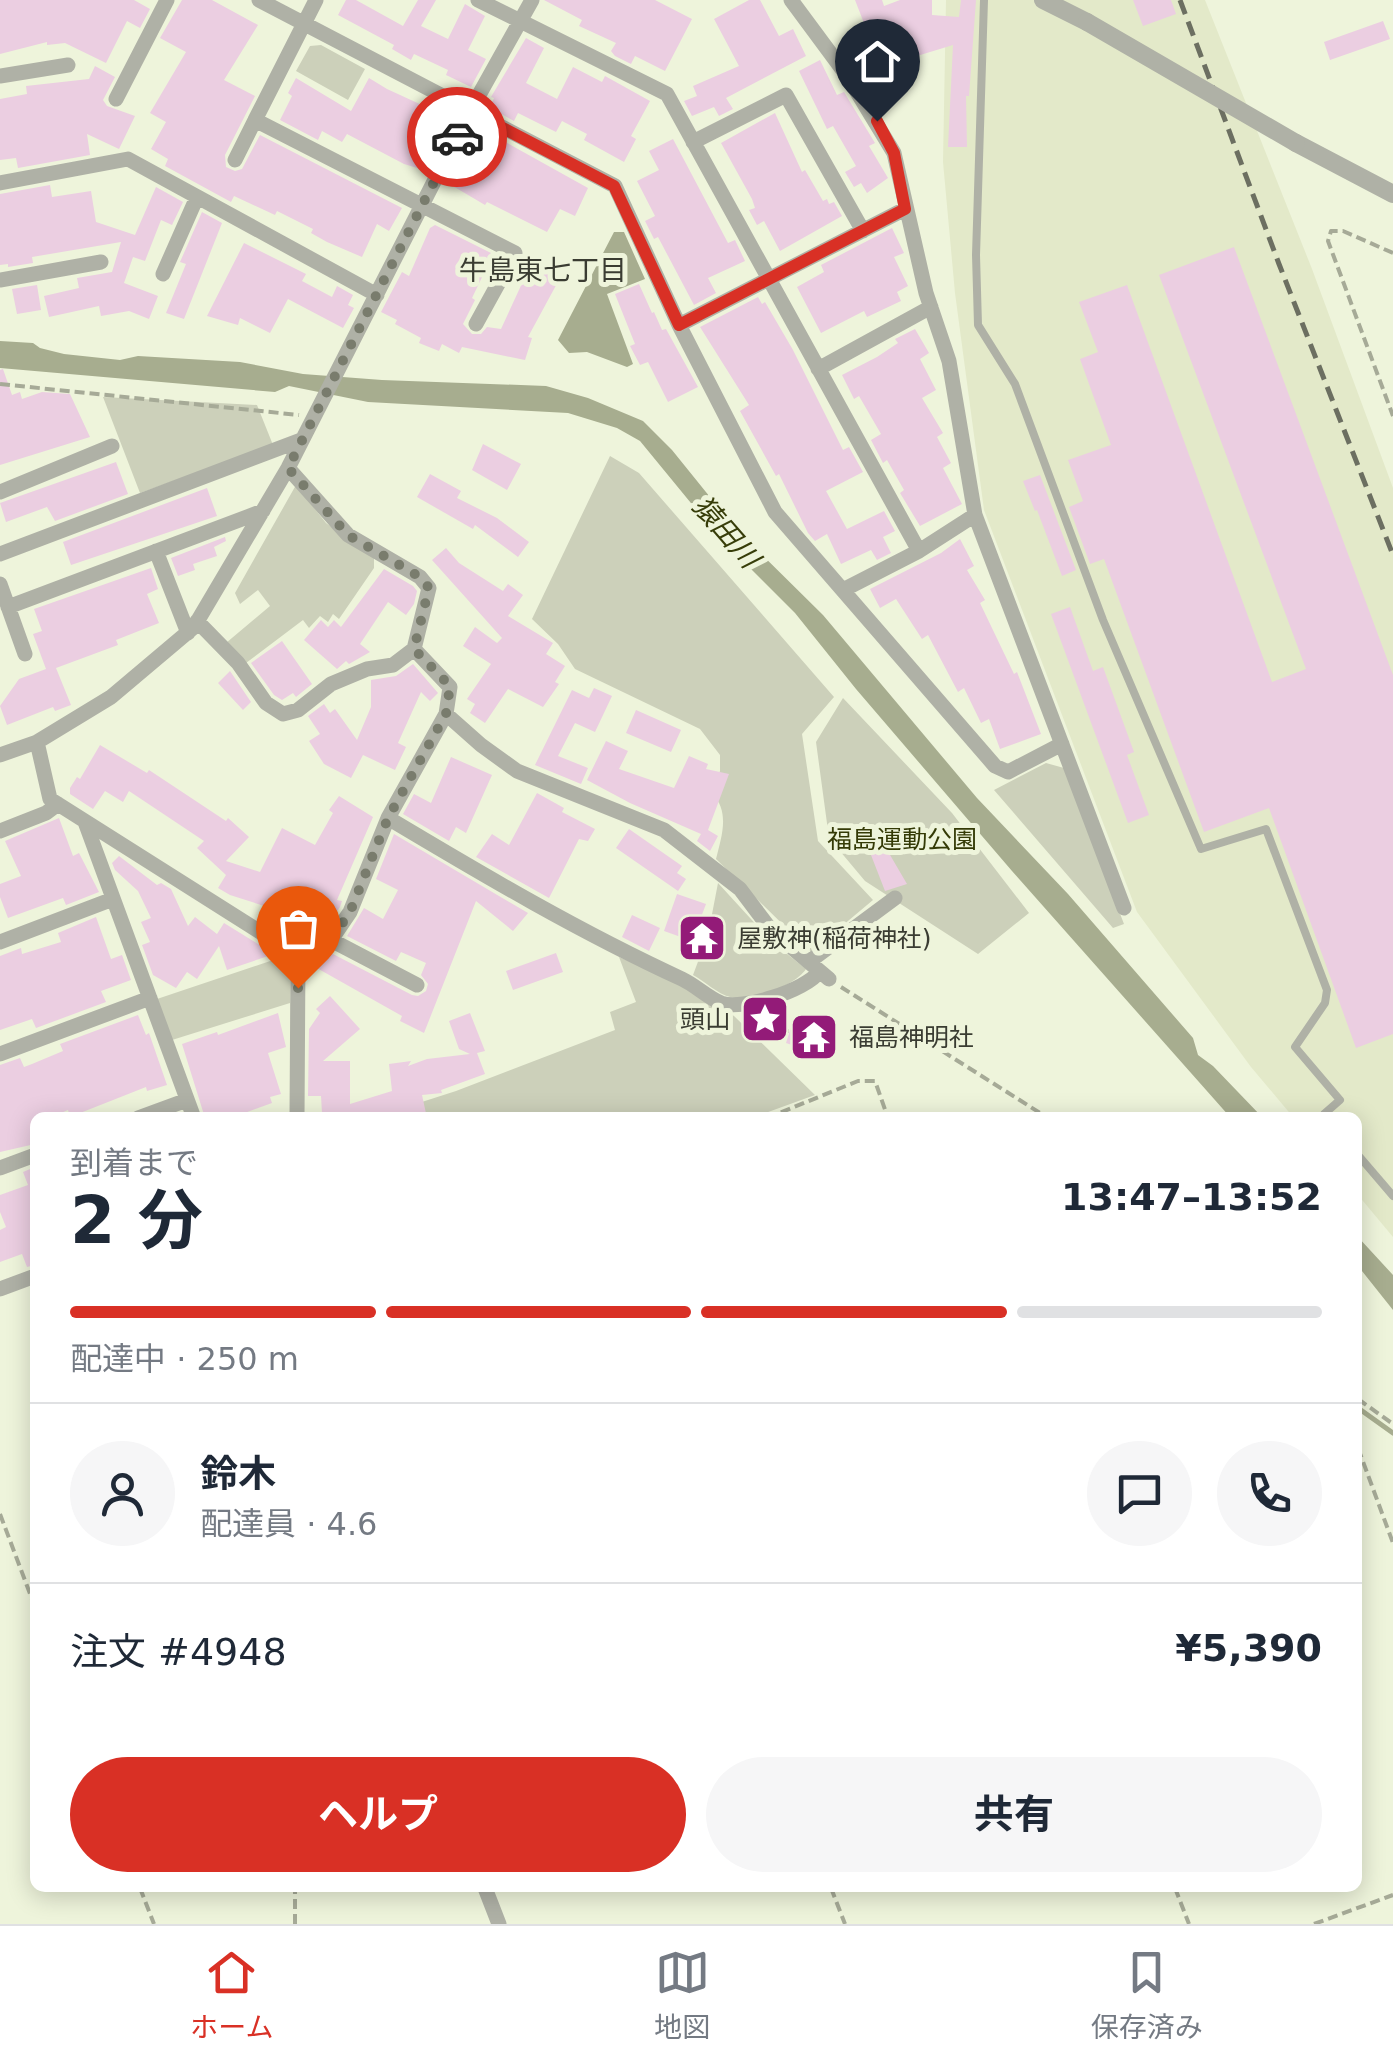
<!DOCTYPE html>
<html lang="ja">
<meta charset="utf-8">
<style>
:root{--surface:#fff;--page:#f6f6f7;--text:#1f2937;--muted:#747a83;--line:#e0e1e3;--accent:#d93025}
body{margin:0;font-family:"DejaVu Sans","Noto Sans JP",sans-serif;background:var(--page);color:var(--text);height:100vh;display:flex;flex-direction:column;font-size:38px;white-space:nowrap}
*{box-sizing:border-box;margin:0}
p{font-size:32px;color:var(--muted)}
.icon{flex:none;width:55px;height:55px;fill:none;stroke:currentColor;stroke-width:2;stroke-linecap:round;stroke-linejoin:round}
.map{position:relative;flex:1;overflow:hidden}
.side{position:absolute;left:30px;top:1112px;width:1332px;height:780px;display:flex;flex-direction:column;background:var(--surface);border-radius:15px;box-shadow:0 5px 25px #0003}
.side>*{flex:none}
.pin{position:absolute;display:grid;place-items:center;width:85px;height:85px;color:#fff;margin:-102px -42px;border-radius:50% 50% 50% 0;rotate:-45deg;box-shadow:0 0 10px #0007}
.pin .icon{rotate:45deg}
.courier{position:absolute;display:grid;place-items:center;width:100px;height:100px;margin:-50px;border:8px solid #d93025;border-radius:50%;background:#fff;color:#222;box-shadow:0 2px 12px #0007}
.head em{font-style:normal;font-weight:700}
.head div{display:flex;flex-direction:column-reverse}
.head{display:flex;align-items:center;justify-content:space-between;height:170px;padding:0 40px}
h1{font-size:65px;font-weight:700;line-height:75px}
.bar{display:grid;grid-template-columns:repeat(4,1fr);gap:15px 10px;align-content:center;height:120px;padding:0 40px}
.bar i{height:12px;border-radius:8px;background:var(--line)}
.bar .selected{background:var(--accent)}
.bar p{grid-column:span 4}
.line{display:flex;align-items:center;gap:25px;padding:0 40px;border-top:2px solid var(--line)}
.line div{flex:1}
.round{display:grid;place-items:center;flex:none;width:105px;height:105px;border-radius:52px;background:var(--page)}
.button{display:flex;gap:20px;margin-top:auto;padding:20px 40px}
.button a{flex:1;height:115px;border-radius:60px;background:var(--accent);color:#fff;font-size:40px;font-weight:700;line-height:115px;text-align:center}
.button a+a{background:var(--page);color:var(--text)}
.dock{display:flex;justify-content:space-around;align-items:center;height:140px;border-top:2px solid var(--line);background:var(--surface);font-size:28px;color:var(--muted)}
.dock a{display:grid;justify-items:center;gap:5px}
.dock .selected{color:var(--accent)}
.map>svg:first-child{display:block}
.built{fill:#e3e9c9}
.green{fill:#ccd0ba}
.water{fill:#a7ad8f}
.lines{fill:none;stroke-linecap:round;stroke-linejoin:round}
.stream{stroke:#a7ad8f;stroke-width:5}
.building{fill:#ebcee1}
.path{stroke:#a6aa97;stroke-width:4;stroke-dasharray:10 5;stroke-linecap:butt}
.service{stroke:#afb1a6;stroke-width:8}
.minor{stroke:#afb1a6;stroke-width:15}
.tertiary{stroke:#afb1a6;stroke-width:18}
.rail{stroke:#6c6f61;stroke-width:5;stroke-dasharray:15 8;stroke-linecap:butt}
.tertiary-bridge{stroke:#afb1a6;stroke-width:18}
.done{stroke:#797c6d;stroke-width:10;stroke-dasharray:0 18}
.route{stroke:#d93025;stroke-width:12}
.labels{text-anchor:middle;dominant-baseline:central;stroke-width:10;stroke-linejoin:round;paint-order:stroke}
.park-label{font-size:25px;fill:#343a06;stroke:#eef4db}
.poi-label{font-size:25px;fill:#3a3c32;stroke:#eef4db;text-anchor:start}
.neighbourhood-label{font-size:28px;fill:#3a3c32;stroke:#eef4db}
.water-label{font-size:28px;font-style:italic;fill:#373d09;stroke:#eef4db}
</style>
<div class="map">
<svg width="1393" height="1924" viewBox="0 0 1393 1924">
<rect width="100%" height="100%" fill="#eef4db"/>
<path class="built" d="M946,0H1205L1312,269L1393,488V1237L1358,1195V1118L1293,1117L1251,1067L1137,912L984,510L955,293L943,162Z"/>
<path class="green" d="M321,45L365,69L348,100L296,71L310,46Z
M103,397L257,405L273,445L140,493Z
M610,456L639,473L834,697L802,734L818,841L873,900L811,952L716,859C722,835 730,812 712,793L720,771V755L700,729L575,669L558,644L532,619Z
M296,485L326,523L374,558V568L339,619L333,614L328,622L320,616L309,628L303,620L246,663L226,643L270,606L258,590L240,604L235,593Z
M843,698L952,813L1029,913L978,954L865,881L829,838L816,742Z
M1046,763L1064,768L1124,924L1113,928L994,790Z
M718,883L772,942L806,969C795,986 751,1002 730,997C718,994 704,981 693,975L708,935Z
M282,957L290,975V1003L172,1040L157,999Z
M619,957L682,983L734,1016L815,1095L752,1118H403L400,1109L456,1091L615,1030L610,1012L636,1002Z"/>
<path class="water" d="M614,232H624L645,279L607,294L633,364L627,367L587,352L569,353L558,340Z
M0,341L33,343L40,348L64,354L120,360L138,356L240,362L303,374L382,380L546,386L588,398L643,421L672,450L735,528L823,615L977,798L1068,894L1193,1038L1198,1055L1213,1066L1262,1117H1230L1012,871L856,689L795,613L718,536L640,441L617,428L568,413L368,402L289,386L275,392L0,368Z
M1358,1237L1393,1275V1310L1358,1266Z"/>
<g class="lines">
<path class="stream" d="M1358,1408L1393,1433"/>
</g>
<path class="building" d="M0,0H134L150,9L140,28L127,21L106,63L65,43L47,45V42L0,54Z
M182,0H212L258,25L224,80L255,96L225,155L226,167L235,171L242,169L260,135L402,208L389,231L377,224L362,257L327,242L311,233L313,229L277,211L275,215L234,196L231,202L165,166L168,159L151,149L166,122L150,113L186,52L160,38Z
M346,0H356L403,26L418,0H436L421,26L448,39L465,4L485,16L468,50L486,59L471,87L446,75L448,70L414,54L411,60L392,49L394,45L338,15Z
M544,0H655L692,19L665,71L635,56L631,64L615,56L611,51L616,43L579,26L582,20Z
M749,0H760L779,36L793,29L806,56L726,98L733,109L719,116L714,107L692,116L684,101L697,96L693,86L739,66L714,19Z
M855,0H882L884,6L900,0H932V15L959,17L961,0H976L969,96H966L967,147H948L953,45L881,67Z
M1133,0H1171L1176,14L1143,26Z
M1383,21L1390,39L1330,60L1324,42Z
M526,38L544,48L526,83L557,99L573,67L602,82L605,76L650,101L631,136L636,139L624,162L584,140L587,134L562,121L556,132L518,113L514,121L494,110L495,107L491,105L494,98L491,97Z
M820,60L837,95L844,92L875,143L869,146L888,178L867,193L861,183L854,187L845,172L856,166L833,126L827,129L799,71Z
M95,66L115,77L103,100L107,106L135,116L119,149L87,134L90,155L18,168L16,158L0,160V99L27,94L26,86L89,79Z
M296,78L351,111L369,78L387,89L448,117L432,150L436,152L427,171L404,164L347,134L342,142L322,131L318,140L280,120L292,96L288,93Z
M775,113L802,172L805,170L823,201L827,199L829,204L834,202L842,216L780,251L764,221L757,225L749,210L755,208L752,199L721,143Z
M484,130L588,188L575,216L560,209L547,232L487,202L485,205L446,182L456,163L465,167Z
M673,139L728,243L735,240L745,261L708,278L716,293L694,305L658,237L654,239L645,221L655,216L637,181L659,170L649,151Z
M50,185L52,197L91,191L96,222L135,235L156,187L183,202L172,225L161,220L145,261L133,257L124,283L158,296L149,319L129,311L101,316L99,306L49,317L44,296L79,288L77,278L112,272L121,242L32,257L33,263L8,267V264L0,265V194Z
M202,212L222,223L184,319L166,313L186,264L180,262Z
M435,225L491,253L481,271L484,273L472,298L475,300L463,324L472,334H481L487,327L501,329L524,279L531,283L539,267L560,278L528,337L532,338L525,360L462,347L459,353L442,344L439,351L419,343L421,338L395,324L397,320L381,312L402,272L409,276L430,228Z
M892,228L904,253L894,257L908,286L897,292L901,301L867,317L864,311L821,333L797,287L824,272L821,265Z
M244,243L306,274L302,281L332,297L337,286L353,295L348,305L354,308L343,328L288,299L270,333L240,318L238,325L207,316Z
M1234,247L1393,675V1034L1356,1048L1269,808L1204,832L1104,559L1090,564L1069,507L1083,501L1068,460L1111,445L1080,359L1098,352L1079,302L1127,285L1272,682L1306,669L1159,275Z
M639,284L652,313L654,312L662,330L666,329L698,387L668,402L648,362L640,365L630,346L635,344L615,294Z
M37,285L41,310L17,314L12,289Z
M758,297L762,304L765,302L793,350L843,450L849,447L863,472L826,491L847,529L884,511L895,531L883,537L891,553L877,560L871,550L841,564L827,534L815,541L808,533L779,474L776,476L740,411L749,405L700,327Z
M915,329L929,353L920,359L936,390L922,398L943,433L937,437L951,463L943,468L962,504L920,526L900,493L904,490L887,460L883,463L871,440L881,434L859,396L854,399L842,375L877,357L898,343L895,339Z
M3,369L12,395L20,392L22,399L42,392L70,394L90,437L0,465V370Z
M483,444L521,464L507,490L472,470Z
M116,462L128,494L55,521L47,507L6,522L0,503Z
M430,474L461,491L457,498L497,518L529,542L518,557L475,525L473,529L417,497Z
M1040,475L1076,570L1062,576L1037,510L1035,511L1023,481Z
M207,488L217,516L71,565L63,542Z
M225,537L226,541L214,547L217,556L193,564L195,570L178,576L171,558Z
M960,539L974,566L967,570L985,600L980,603L1014,674L1017,672L1041,734L1000,749L989,719L981,723L964,688L958,692L928,635L922,639L896,599L880,608L870,589L941,553Z
M446,548L459,563L503,591L508,584L523,595L508,616L553,643L546,654L565,666L555,682L559,684L543,707L508,689L485,723L470,713L475,704L467,699L491,664L463,646L475,627L497,643L502,638L432,560Z
M151,568L158,589L147,594L159,623L116,640L118,645L56,668L71,705L55,711L53,707L7,725L0,706L19,679L46,669L33,634L42,631L34,609Z
M384,569L413,586L417,591L414,604L406,615L388,602L360,644L370,652L349,664L346,661L337,669L304,640L321,620L328,627L334,620L341,627Z
M1070,607L1093,671L1103,667L1134,752L1127,755L1149,815L1128,823L1051,614Z
M282,641L312,684L296,697L293,693L282,700L274,695L251,663Z
M413,664L438,693L430,701L421,692L398,743L406,747L395,770L363,755L351,778L324,764L309,741L320,734L308,716L324,704L330,713L335,709L357,740L371,707V680L396,676Z
M230,671L251,702L243,710L218,683Z
M594,688L612,696L595,732L575,723L558,756L588,768L581,784L535,765L572,690L589,698Z
M636,710L681,730L671,752L626,733Z
M606,741L628,751L619,769L674,788L689,756L708,764L706,769L729,774L708,830L718,836L710,851L697,841L701,834L630,803L587,780Z
M100,745L147,773L149,770L226,821L228,818L249,837L226,861L260,872L282,828L315,845L333,813L329,810L339,796L373,817L337,900L342,901L340,907L327,926L230,895L218,888L226,875L197,848L204,841L129,791L123,802L105,791L93,809L70,794V788L77,777L80,779Z
M451,757L492,775L466,833L456,827L449,841L403,814L414,794L431,803Z
M537,793L564,808L562,812L595,829L588,841L579,839L549,898L476,857L492,834L509,845Z
M59,818L73,856L79,853L99,892L66,905L63,898L8,918L0,897V884L21,876L5,841Z
M629,829L682,866L677,873L686,879L678,891L616,848Z
M394,834L528,913L513,931L476,901L424,1033L400,1021L402,1016L315,967L322,957L331,953L412,995L418,996L426,991L428,984L421,975L426,963L401,952L396,961L347,936L364,908L383,919L398,890L376,879Z
M886,848L907,884L885,891L871,855Z
M119,856L157,885L161,883L171,889L188,926L195,917L217,934L224,923L274,954L227,970L219,946L197,979L187,972L176,988L153,975L142,945L150,942L141,922L151,918L138,891L115,870L112,863Z
M677,894L706,904L692,941L664,931Z
M632,915L660,928L649,951L622,937Z
M96,917L111,959L122,955L131,980L101,991L106,1002L36,1028L32,1019L0,1030V956L21,948L22,954L61,942L58,933Z
M556,953L563,972L513,990L506,971Z
M330,996L360,1029L323,1061H350V1104L392,1091L389,1064L411,1061L408,1066L427,1059L470,1054L459,1049L449,1021L470,1013L485,1051L477,1053L485,1074L441,1090L442,1093L422,1095L427,1118H318V1114L322,1113L321,1096H308L309,1029L320,1013L316,1009Z
M278,1013L286,1047L268,1053L281,1094L270,1097L272,1103L231,1118H205L182,1044L217,1032L218,1035Z
M138,1015L146,1035L149,1033L167,1085L147,1091L146,1087L70,1117L68,1110L49,1118H35V1144L0,1152V1065L20,1058L24,1067L32,1064L63,1051L60,1044Z
M794,1018L808,1022L806,1029L821,1033L817,1047L802,1043L801,1048L786,1043Z
M35,1167V1265L27,1267L22,1254L0,1262V1230L6,1227L0,1212V1195L28,1185L23,1172Z"/>
<g class="lines">
<path class="path" d="M1393,253L1343,231H1331L1328,241L1393,416
M0,384L299,415
M841,987L1048,1118
M754,1020L780,1031H789
M767,1118L858,1081H875L888,1118
M1358,1399L1393,1424
M1358,1448L1393,1543
M0,1514L35,1607
M140,1888L154,1924
M831,1888L845,1924
M1175,1888L1189,1924
M295,1924V1888
M1314,1924L1393,1895"/>
<path class="service" d="M984,0L976,255L978,325L1015,384L1103,620L1201,849L1266,829L1327,990L1325,1003L1295,1047L1340,1100L1324,1114L1327,1118
M1358,1155L1393,1196"/>
<path class="minor" d="M259,0L615,186L679,325L775,512L995,766L1008,772L1062,744
M316,0L255,120L515,253L476,324
M478,0L667,94L919,551
M791,0L848,77L894,153L926,293L949,361L975,515L1124,908
M0,76L68,65
M116,99L167,0
M693,142L786,95L863,231
M235,160L255,120
M0,183L128,159L377,295
M163,274L197,197
M0,280L101,262
M679,325L905,209
M818,369L931,307
M288,468L348,535L420,577L429,588L414,649L450,687L446,714L388,818L350,912L331,940L298,956
M0,492L112,446
M156,551L188,633
M0,554L301,440
M0,584L25,654
M843,590L919,551L975,515
M8,607L263,511
M197,621L238,663L266,703L283,714L298,710L331,684L367,669L393,665L414,649
M446,714L481,745L517,771L664,830L740,889L771,930L829,979
M37,742L50,799L298,956L297,1118
M0,755L37,742L111,697L194,627L288,468L470,111L532,0
M388,818C485,876 580,932 682,979C695,985 707,997 721,1003C742,1011 806,990 819,972
M85,822L194,1118
M0,831L46,813L58,804
M331,940L417,985
M0,942L113,899
M810,961L895,898
M0,1054L150,998
M138,1118L187,1100
M0,1168L35,1155
M0,1289L35,1276
M485,1888L499,1924"/>
<path class="tertiary" d="M1043,0L1087,22
M1296,143L1393,194"/>
<path class="rail" d="M1180,0L1279,264L1393,555"/>
<path class="tertiary-bridge" d="M1087,22L1296,143"/>
</g>
<g class="lines">
<path class="done" d="M298,988V956L331,940L350,912L388,818L446,714L450,686L414,649L429,588L420,577L348,535L288,468L457,137"/>
<path class="route" d="M457,137L470,111L614,186L679,325L905,209L894,153L877,121"/>
</g>
<defs>
<g id="temple-square" transform="scale(2.5)"><rect x="-9" y="-9" width="18" height="18" rx="4" fill="#931b78" stroke="#eef4db"/><path d="M0-6L5-2H3V0L6.5 2.5H4V6H1.5V3h-3V6H-4V2.5H-6.5L-3 0V-2H-5Z" fill="#fff"/></g>
<g id="sight-square" transform="scale(2.5)"><rect x="-9" y="-9" width="18" height="18" rx="4" fill="#931b78" stroke="#eef4db"/><path d="M0-6L1.8-2.2L6-1.7L2.9 1.2L3.7 5.4L0 3.3L-3.7 5.4L-2.9 1.2L-6-1.7L-1.8-2.2Z" fill="#fff"/></g>
</defs>
<g fill-rule="evenodd">
<use href="#temple-square" x="702" y="938"/>
<use href="#sight-square" x="765" y="1019"/>
<use href="#temple-square" x="814" y="1037"/>
</g>
<g class="labels">
<g class="park-label">
<text x="902" y="839">福島運動公園</text>
</g>
<g class="poi-label">
<text x="737" y="938">屋敷神(稲荷神社)</text>
<text x="730" y="1019" text-anchor="end">頭山</text>
<text x="849" y="1037">福島神明社</text>
</g>
<g class="neighbourhood-label">
<text x="543" y="270">牛島東七丁目</text>
</g>
<g class="water-label">
<text transform="translate(726 532) rotate(49)">猿田川</text>
</g>
</g>
</svg>
<div class="pin" style="left:298px;top:988px;background:#ea580c"><svg class="icon" aria-label="bag" viewBox="0 0 24 24"><path d="M5 8h14l-1 12H6zM9 8a3 3 0 0 1 6 0"/></svg></div>
<div class="pin" style="left:877px;top:121px;background:#1f2937"><svg class="icon" aria-label="home" viewBox="0 0 24 24"><path d="M3 11l9-7 9 7M6 9v11h12V9"/></svg></div>
<div class="courier" style="left:457px;top:137px"><svg class="icon" aria-label="car" viewBox="0 0 24 24"><path d="M5 17H2v-5l4-1 3-4h7l3 4 3 1v5h-3M9 17h6M6 11h13"/><circle cx="7" cy="17" r="2"/><circle cx="17" cy="17" r="2"/></svg></div>
<section class="side">
<div class="head"><div><h1>2 分</h1><p>到着まで</p></div><em>13:47–13:52</em></div>
<div class="bar"><i class="selected"></i><i class="selected"></i><i class="selected"></i><i></i><p>配達中 · 250 m</p></div>
<div class="line" style="height:180px"><a class="round"><svg class="icon" aria-label="person" viewBox="0 0 24 24"><circle cx="12" cy="8" r="4"/><path d="M4 21q1-7 8-7t8 7"/></svg></a><div><b>鈴木</b><p>配達員 · 4.6</p></div><a class="round"><svg class="icon" aria-label="chat" viewBox="0 0 24 24"><path d="M4 5h16v11H9l-5 4z"/></svg></a><a class="round"><svg class="icon" aria-label="phone" viewBox="0 0 24 24"><path d="M5 4h4l2 5-3 2q2 4 5 5l2-3 5 2v4C11 20 4 13 5 4z"/></svg></a></div>
<div class="line" style="height:130px"><div>注文 #4948</div><b>¥5,390</b></div>
<div class="button"><a>ヘルプ</a><a>共有</a></div>
</section>
</div>
<nav class="dock">
<a class="selected"><svg class="icon" aria-label="home" viewBox="0 0 24 24"><path d="M3 11l9-7 9 7M6 9v11h12V9"/></svg>ホーム</a>
<a><svg class="icon" aria-label="map" viewBox="0 0 24 24"><path d="M3 6l6-2 6 2 6-2v14l-6 2-6-2-6 2zM9 4v14M15 6v14"/></svg>地図</a>
<a><svg class="icon" aria-label="saved" viewBox="0 0 24 24"><path d="M7 4h10v16l-5-4-5 4z"/></svg>保存済み</a>
</nav>
